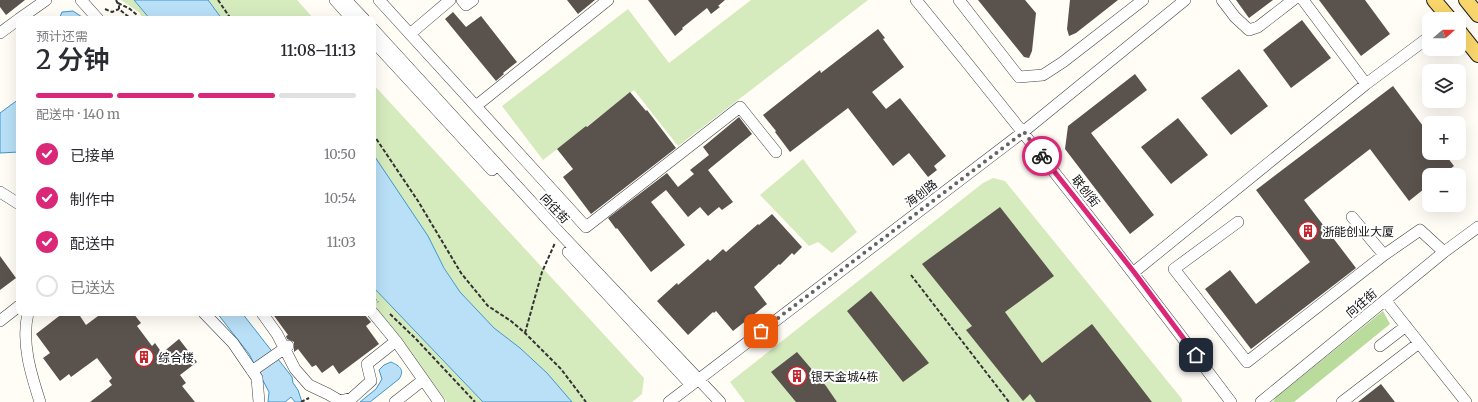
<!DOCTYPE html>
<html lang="zh">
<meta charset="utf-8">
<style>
:root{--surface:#fff;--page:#f2f2f3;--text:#2b2b33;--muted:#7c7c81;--line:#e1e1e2;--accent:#db2777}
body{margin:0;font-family:Merriweather,"Noto Sans SC",serif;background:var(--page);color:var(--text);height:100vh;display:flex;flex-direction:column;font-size:15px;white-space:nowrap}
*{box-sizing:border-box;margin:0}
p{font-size:13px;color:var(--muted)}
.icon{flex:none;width:22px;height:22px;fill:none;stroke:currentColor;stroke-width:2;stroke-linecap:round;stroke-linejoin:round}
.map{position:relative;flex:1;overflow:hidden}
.side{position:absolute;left:16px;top:16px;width:360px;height:300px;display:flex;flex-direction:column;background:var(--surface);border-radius:8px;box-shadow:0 4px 16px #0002}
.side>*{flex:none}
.needle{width:26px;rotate:70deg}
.tools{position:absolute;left:1422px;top:12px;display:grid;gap:8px}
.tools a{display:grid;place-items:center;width:44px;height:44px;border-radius:8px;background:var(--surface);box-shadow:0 4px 16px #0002;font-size:20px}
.pin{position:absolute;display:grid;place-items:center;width:34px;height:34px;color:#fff;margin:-17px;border-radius:8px;box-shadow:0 2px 6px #0006}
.courier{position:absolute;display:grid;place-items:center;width:40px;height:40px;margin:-20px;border:3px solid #db2777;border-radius:50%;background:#fff;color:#222;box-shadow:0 1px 5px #0007}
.summary em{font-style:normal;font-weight:600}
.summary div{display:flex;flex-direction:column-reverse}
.summary{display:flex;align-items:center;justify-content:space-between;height:68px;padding:0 20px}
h1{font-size:26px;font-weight:600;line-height:30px}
.bar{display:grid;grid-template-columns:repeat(4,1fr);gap:6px 4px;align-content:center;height:48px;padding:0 20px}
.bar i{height:5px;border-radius:3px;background:var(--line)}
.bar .current{background:var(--accent)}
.bar p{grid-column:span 4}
ol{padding:0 20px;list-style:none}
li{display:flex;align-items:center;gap:12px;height:44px}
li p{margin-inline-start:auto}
li .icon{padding:4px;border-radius:50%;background:var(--accent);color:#fff;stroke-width:4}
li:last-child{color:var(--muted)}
li i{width:22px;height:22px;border:2px solid var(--line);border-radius:50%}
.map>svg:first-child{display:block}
.green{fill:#d5ebbd}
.forest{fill:#b9dc9c}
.water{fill:#b9e0f7;stroke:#3f96cf}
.building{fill:#5a524d}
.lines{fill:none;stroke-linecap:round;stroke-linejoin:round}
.minor-casing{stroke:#444;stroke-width:12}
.major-casing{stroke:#222;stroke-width:16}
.path{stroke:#333;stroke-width:2;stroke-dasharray:4 2;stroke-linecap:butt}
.minor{stroke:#fff;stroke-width:11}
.major{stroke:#f9d66b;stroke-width:14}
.done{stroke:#646461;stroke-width:4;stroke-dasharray:0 7.2}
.route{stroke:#db2777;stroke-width:5}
.labels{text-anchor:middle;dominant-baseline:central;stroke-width:4;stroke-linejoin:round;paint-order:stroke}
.street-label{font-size:12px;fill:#111;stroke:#fff}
.poi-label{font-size:12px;fill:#111;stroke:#fff;text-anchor:start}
</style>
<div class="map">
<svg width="1478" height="402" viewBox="0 0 1478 402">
<rect width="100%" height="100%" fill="#fffdf5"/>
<path class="green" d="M121,0H134L150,19H142L140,13Z
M208,0H297L314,19H222Z
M751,0H868L678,146L634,90L543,160L502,106L628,9L669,63Z
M373,84L644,378L642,394L632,402H572L547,373L520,348L494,328L460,292L373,154Z
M803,159L857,232L832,253L818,242L809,246L760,195Z
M993,178L1005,181L1182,399V402H745L730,382L983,183Z
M373,287L483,402H447L373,305Z"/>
<path class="forest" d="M1383,311L1390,324L1294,402H1273L1276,397Z"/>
<path class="water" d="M134,0H208L222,19H150Z
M73,11L85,19H59L62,12Z
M19,99V152L0,153V113Z
M373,154L428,236L444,268L460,292L494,328L520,348L547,373L572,402H483L373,287Z
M217,313H242L292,377L293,383L298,390L302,402H295L291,397L285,402H268L269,392L249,354Z
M391,362C400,366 405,370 399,379L370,402H360L376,389L382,379L379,370L384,365Z"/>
<path class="building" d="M0,0H25L6,15L0,7Z
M567,0H595L578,14Z
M648,0H725L718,6L720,7L711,14L707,8L682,28L683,29L675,36Z
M978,0H1025L1036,13L1032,51L1029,58L1024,57Z
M1070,0H1118L1076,33L1069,36L1067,29Z
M1236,0H1273L1249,18Z
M1319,0H1365L1390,34L1361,56Z
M453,12L466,27L481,16L517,62L503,73L504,74L496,81L445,19Z
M1302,20L1331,58L1291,88L1263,50Z
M878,29L885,38L883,39L904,67L872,92L886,109L900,98L946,156L934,166L937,170L928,177L909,153L893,166L848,108L790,152L775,132L776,131L763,115L820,70L821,73Z
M1239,69L1268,106L1231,135L1201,98Z
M1135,74L1147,90L1091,133L1154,215L1130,234L1065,149L1068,126Z
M1393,86L1429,134V153H1444L1454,166L1442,175H1429V185L1409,201L1370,149L1304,200L1356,268L1251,349L1205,289L1230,270L1256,304L1310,262L1256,190Z
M630,92L646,111L647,110L676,148L591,214L563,177L573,169L557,149L586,126L587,127Z
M739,117L752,134L708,170L733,202L722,210L719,207L708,216L700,207L688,217L666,190L651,202L685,245L651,272L617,228L616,229L608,218L667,173L678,187L694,174L690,170L709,155L703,147Z
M1178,118L1208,155L1171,184L1141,147Z
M1000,207L1054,276L1005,312L1042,363L1092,324L1152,402H1036L1030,394L1023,401L966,330L972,326L922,264Z
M772,214L802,247L794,255L792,253L780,265L779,264L754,287L767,304L733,331L716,311L714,313L713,312L688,335L657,301L677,283L678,285L708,259L710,261L723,249L726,252L758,224L759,225Z
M0,256L16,278L0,290Z
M871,291L929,363L903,382L847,311Z
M63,313H78L86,325L102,313H133L141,323L137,326L152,346L155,343L162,353L179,339L197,362L180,375L186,383L182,386L195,402H90L112,385L109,381L112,378L97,358L71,377L69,374L60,381L43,358L50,353L36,334Z
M272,313H363L371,322L366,326L379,344L339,374L333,365L322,373L316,365L312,367L298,349L294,352V342L287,339L286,336L288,335Z
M797,352L826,386L837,402H796L771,372Z
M1381,384L1395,402H1358Z"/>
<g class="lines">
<g class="minor-casing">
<path id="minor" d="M81,0L98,19
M335,0L352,19
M346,0L364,19
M379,0L586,227L740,107L776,152
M462,0L466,5L473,0
M916,0C1024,132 1129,266 1231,402
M959,0L1019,77L1043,75L1063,62L1143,0
M1222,0L1235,17L1249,30L1258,27L1293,0
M1303,0L1366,84
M19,19L46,0
M373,29L559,232L720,402
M0,33L19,19
M410,34L450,0
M373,41L492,170
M476,106L608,0
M0,192L19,204
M1352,217L1384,255
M1238,222L1174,269L1247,362L1384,255L1420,230L1444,252
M568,252L691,385
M1134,272L1366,84L1429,37
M1385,300L1466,402
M28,313C21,343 31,374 40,402
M204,313L233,343L257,378L259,402
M262,313L277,334L295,369L309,385L328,394L340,401L352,398L371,381L367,364L396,341
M373,313L396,341L439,402
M0,321L19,306
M1380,346L1406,326
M252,371L288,346
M395,402L423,380
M669,402L1023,132L1185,0
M1261,402L1444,252L1478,227
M1342,402L1419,343"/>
</g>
<g class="major-casing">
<path id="major" d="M1434,0L1450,19
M1466,0L1478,15
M1459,31L1478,55"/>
</g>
<path class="path" d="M116,0L119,6V9L131,19
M218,0L231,19
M118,3L130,9L137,15
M105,9L112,12L119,9
M373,134L418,201L461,273L488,306L511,321L525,333L561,369L586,402
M911,275L1009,402
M373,298L378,302
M390,314L416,339L475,402
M525,333L542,272L555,243
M301,402L309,398"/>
<use href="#minor" class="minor"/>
<use href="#major" class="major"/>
</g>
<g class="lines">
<path class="done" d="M761,331L1024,132L1042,156"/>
<path class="route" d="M1042,156L1134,272L1196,355"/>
</g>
<defs>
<g id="building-ring" transform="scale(1)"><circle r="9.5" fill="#fff" stroke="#c4262e" stroke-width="1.5"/><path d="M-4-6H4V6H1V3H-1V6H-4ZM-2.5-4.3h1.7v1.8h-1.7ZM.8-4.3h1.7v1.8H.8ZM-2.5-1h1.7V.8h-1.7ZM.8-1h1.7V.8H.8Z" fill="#c4262e"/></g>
</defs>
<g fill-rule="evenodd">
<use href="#building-ring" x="1308" y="231"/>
<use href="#building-ring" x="144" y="357"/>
<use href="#building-ring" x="797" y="376"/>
</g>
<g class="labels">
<g class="street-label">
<text transform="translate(1086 191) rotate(52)">联创街</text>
<text transform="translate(921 193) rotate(-37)">海创路</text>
<text transform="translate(555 208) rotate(47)">向往街</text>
<text transform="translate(1361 303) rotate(-40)">向往街</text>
</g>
<g class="poi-label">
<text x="1322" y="231">浙能创业大厦</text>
<text x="158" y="357">综合楼</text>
<text x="811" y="376">银天金城4栋</text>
</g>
</g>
</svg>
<div class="tools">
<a><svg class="needle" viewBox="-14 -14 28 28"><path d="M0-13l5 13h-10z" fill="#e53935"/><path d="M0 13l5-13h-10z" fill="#7c7c81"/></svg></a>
<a><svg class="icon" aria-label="layers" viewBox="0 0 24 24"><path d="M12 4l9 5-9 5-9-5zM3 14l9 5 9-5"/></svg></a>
<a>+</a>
<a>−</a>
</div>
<div class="pin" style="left:761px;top:331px;background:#ea580c"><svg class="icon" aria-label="bag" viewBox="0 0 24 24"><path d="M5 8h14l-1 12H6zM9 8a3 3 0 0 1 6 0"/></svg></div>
<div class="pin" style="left:1196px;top:355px;background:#1f2937"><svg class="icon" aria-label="home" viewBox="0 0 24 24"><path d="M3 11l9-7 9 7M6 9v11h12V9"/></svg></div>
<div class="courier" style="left:1042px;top:156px"><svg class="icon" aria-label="bike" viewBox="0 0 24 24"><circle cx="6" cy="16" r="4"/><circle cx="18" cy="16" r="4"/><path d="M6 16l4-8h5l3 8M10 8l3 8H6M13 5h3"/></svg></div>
<section class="side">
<div class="summary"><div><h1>2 分钟</h1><p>预计还需</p></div><em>11:08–11:13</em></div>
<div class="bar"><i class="current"></i><i class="current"></i><i class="current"></i><i></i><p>配送中 · 140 m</p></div>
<ol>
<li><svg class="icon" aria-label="check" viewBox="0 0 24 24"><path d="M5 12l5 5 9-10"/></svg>已接单<p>10:50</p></li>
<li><svg class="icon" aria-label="check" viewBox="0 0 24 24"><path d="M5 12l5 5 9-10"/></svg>制作中<p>10:54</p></li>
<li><svg class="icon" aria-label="check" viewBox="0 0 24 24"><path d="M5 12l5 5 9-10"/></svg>配送中<p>11:03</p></li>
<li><i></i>已送达</li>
</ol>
</section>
</div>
